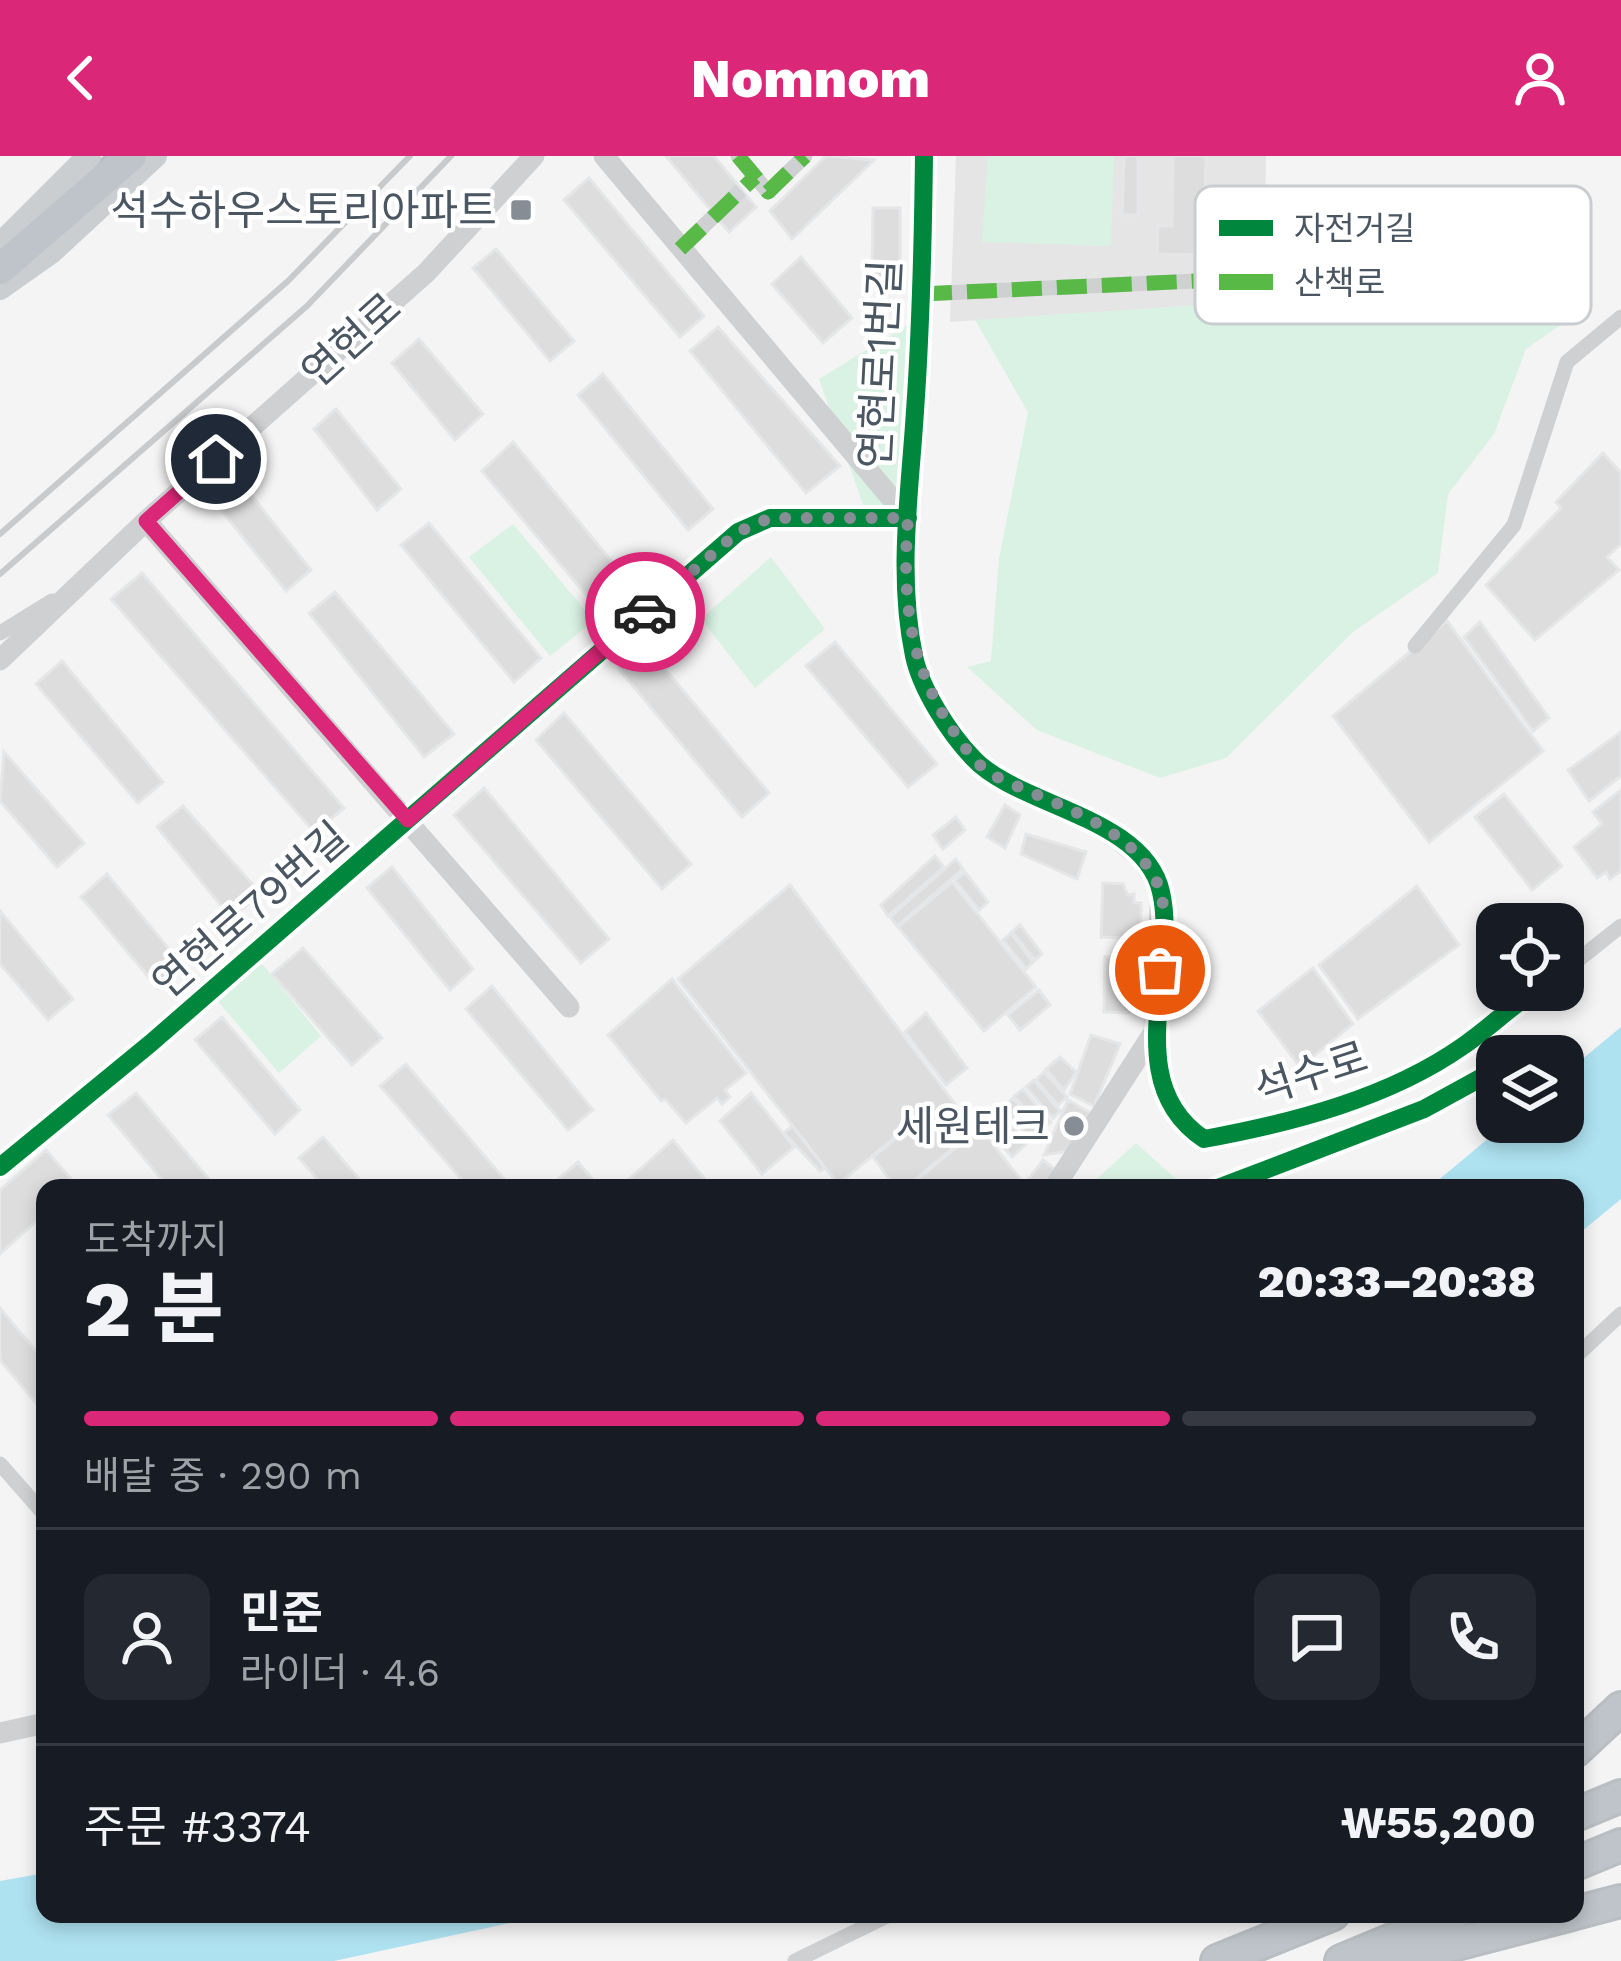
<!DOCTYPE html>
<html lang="ko">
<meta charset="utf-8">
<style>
:root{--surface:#171b24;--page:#242831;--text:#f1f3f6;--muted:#9ea1a6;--line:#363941;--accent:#db2777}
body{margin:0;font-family:"Work Sans","Noto Sans KR",sans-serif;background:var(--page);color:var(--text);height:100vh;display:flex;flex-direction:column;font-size:45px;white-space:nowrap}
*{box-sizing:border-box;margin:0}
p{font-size:39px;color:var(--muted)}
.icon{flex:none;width:66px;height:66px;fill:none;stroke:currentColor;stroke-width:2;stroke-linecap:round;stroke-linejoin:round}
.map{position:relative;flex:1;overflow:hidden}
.panel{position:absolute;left:36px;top:1023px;width:1548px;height:744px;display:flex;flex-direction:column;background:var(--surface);border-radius:24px;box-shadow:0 6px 18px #0003}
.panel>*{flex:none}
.controls{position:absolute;left:1476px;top:747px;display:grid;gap:24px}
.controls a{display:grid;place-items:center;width:108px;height:108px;border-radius:24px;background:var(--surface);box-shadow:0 6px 18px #0003;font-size:60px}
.pin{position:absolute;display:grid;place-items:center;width:102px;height:102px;color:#fff;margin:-51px;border:6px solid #fff;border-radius:50%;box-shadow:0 3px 12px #0007}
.courier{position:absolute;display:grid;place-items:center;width:120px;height:120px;margin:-60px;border:9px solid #db2777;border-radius:50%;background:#fff;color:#222;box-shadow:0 3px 15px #0007}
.overview em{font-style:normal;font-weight:800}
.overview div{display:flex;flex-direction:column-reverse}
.overview{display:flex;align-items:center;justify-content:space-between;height:204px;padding:0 48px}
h1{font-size:78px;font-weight:800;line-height:90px}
.bar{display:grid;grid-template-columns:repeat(4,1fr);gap:18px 12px;align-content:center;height:144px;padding:0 48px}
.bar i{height:15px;border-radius:9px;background:var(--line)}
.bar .selected{background:var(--accent)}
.bar p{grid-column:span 4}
.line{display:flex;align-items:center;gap:30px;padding:0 48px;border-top:3px solid var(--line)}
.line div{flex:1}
.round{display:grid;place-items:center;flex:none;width:126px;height:126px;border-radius:24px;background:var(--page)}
header{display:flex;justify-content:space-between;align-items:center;height:156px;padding:0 48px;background:var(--accent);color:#fff;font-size:54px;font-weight:800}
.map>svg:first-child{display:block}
.education{fill:#e6e5e6}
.green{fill:#d9f2e3}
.water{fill:#aee2f0}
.building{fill:#ddddde;stroke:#e5e6e7;stroke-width:3}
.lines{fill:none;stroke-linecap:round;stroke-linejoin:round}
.minor-tunnel{stroke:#d2d4d7;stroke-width:15;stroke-dasharray:15 8;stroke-linecap:butt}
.motorway-casing{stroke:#b9bec3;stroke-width:36}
.minor{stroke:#ced0d2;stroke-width:15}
.tertiary{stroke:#ced0d2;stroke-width:21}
.primary{stroke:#caced1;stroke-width:24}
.motorway{stroke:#bec4c9;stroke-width:30}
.rail{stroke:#c9cacc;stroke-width:6}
.quiet{stroke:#58b947;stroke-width:15;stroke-dasharray:30 15;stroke-linecap:butt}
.cycleway-casing{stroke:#fff;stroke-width:26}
.cycleway{stroke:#00873e;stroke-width:18}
.done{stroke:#868d94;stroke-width:12;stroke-dasharray:0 21.6}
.route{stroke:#db2777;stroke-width:15}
.poi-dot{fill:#868d94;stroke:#fff;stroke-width:4.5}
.labels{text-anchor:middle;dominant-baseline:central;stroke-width:9;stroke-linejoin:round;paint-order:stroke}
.poi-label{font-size:42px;fill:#4a5661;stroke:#fff;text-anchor:end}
.street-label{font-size:42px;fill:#4a5661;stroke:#fff}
.key{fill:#fff;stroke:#c9ccd0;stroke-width:3}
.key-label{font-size:33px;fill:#4a5661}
</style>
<header><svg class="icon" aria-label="back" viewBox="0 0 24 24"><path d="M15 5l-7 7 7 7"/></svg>Nomnom<svg class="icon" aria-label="person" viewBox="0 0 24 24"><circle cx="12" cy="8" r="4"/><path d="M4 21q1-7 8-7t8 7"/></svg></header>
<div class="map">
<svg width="1621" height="1805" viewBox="0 0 1621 1805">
<rect width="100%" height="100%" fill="#f4f4f4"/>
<path class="education" d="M956,0H1266L1264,145L950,166Z"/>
<path class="green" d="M988,0H1114L1111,90L982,86Z
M1265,61L1403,66L1450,116L1539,129L1578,157L1526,193L1494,278L1448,338L1438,417L1353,476L1226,602L1160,622L1037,574L967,511L991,505L999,403L1028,256L975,164L1264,145Z
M922,160L908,362L868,363L819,223Z
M513,368L594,465L550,500L469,401Z
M771,401L825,473L755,532L701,463Z
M259,804L321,880L279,917L216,843Z
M1136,987L1186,1032H1087Z"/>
<path class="water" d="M1621,871V1043L1575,1081V1032H1429L1508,966H1563V919Z
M45,1717V1758H551L334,1805H0V1725Z"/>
<path class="building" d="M666,0H714L756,51L729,76Z
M826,0L874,4L792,83L770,55Z
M1124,0H1138V59H1122Z
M1173,0H1206L1204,99L1157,98L1158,70H1172Z
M589,22L704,160L680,181L564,44Z
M873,52H900V130H872Z
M496,93L574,185L550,205L473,112Z
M801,101L852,162L823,187L772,128Z
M718,171L840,310L806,337L690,195Z
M419,183L483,258L455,284L392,207Z
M603,218L713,353L688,374L578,239Z
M336,253L401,333L377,354L314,273Z
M513,286L628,425L598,453L482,315Z
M1603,297L1621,317V388L1607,401L1619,414L1535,484L1486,429L1561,352L1556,346Z
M247,334L311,414L286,435L222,355Z
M429,367L541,502L514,526L401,389Z
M142,417L344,652L315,677L111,443Z
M335,436L454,578L424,601L309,457Z
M1447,465L1543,595L1429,686L1333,560Z
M1480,466L1549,562L1533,575L1464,481Z
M835,486L937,608L908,631L806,510Z
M644,488L769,637L742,661L618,512Z
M62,505L163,626L138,647L36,528Z
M564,557L691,708L662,733L536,584Z
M1621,576V620L1589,645L1568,614Z
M4,596L84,687L57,711L0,645Z
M484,632L609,783L581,807L454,659Z
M1621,634V715L1610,723L1606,716L1597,722L1574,691L1602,668L1593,656Z
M1504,638L1562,710L1532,734L1475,661Z
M1005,649L1020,659L1005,692L987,681Z
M183,650L261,738L231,762L157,671Z
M956,661L965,674L943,693L933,679Z
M1026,678L1086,696L1077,723L1021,698Z
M935,700L944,711L888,760L881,749Z
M956,703L963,713L897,770L890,761Z
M392,711L473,813L450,834L367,732Z
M965,716L988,746L979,754L955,724Z
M107,718L183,810L158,832L81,741Z
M952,726L1036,831L984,875L898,771Z
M1103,727L1123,728L1128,739L1134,738V747H1141V783L1101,781Z
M790,729L955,948L934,967L926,956L838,1028L678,823Z
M1417,730L1459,789L1358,863L1319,809Z
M0,755L73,843L48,864L0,808Z
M1020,769L1042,798L1035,804L1012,776Z
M1011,777L1033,806L1026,813L1003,784Z
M303,792L382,882L352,909L272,818Z
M1105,801H1147V820H1139V837H1133L1129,857L1104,856Z
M1313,812L1353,868L1300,911L1258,855Z
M672,823L746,917L725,934L730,941L722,948L717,942L686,967L665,943L661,945L608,879Z
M492,830L593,954L568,974L466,853Z
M1039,834L1050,849L1020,874L1008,859Z
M926,857L967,912L946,929L905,876Z
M222,861L300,954L275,978L195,884Z
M1091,879L1120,888L1094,950L1070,938Z
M1060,901L1076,916L1064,934L1046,913Z
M406,908L506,1025L497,1032H469L380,930Z
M1044,916L1067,941L1058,949L1036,924Z
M1034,924L1060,955L1053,962L1026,931Z
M1023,933L1051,966L1042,973L1014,940Z
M136,937L213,1028L208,1032H169L108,959Z
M751,937L794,991L762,1018L720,965Z
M1013,942L1041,975L1031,984L1004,951Z
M1068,944L1094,959L1075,994L1044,999Z
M1000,955L1026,988L1012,1001L986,970Z
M926,958L952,993L905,1032H896L873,1001Z
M792,970L825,1012L820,1015L784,977Z
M980,972L1021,1024L1012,1032H907Z
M323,981L367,1032H325L299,1002Z
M673,984L712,1032H634L628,1024Z
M46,994L79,1032H45V1066L41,1061L0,1098V1034Z
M1043,1004L1060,1017L1049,1032H1022Z
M578,1006L600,1032H548Z
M0,1152L45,1206V1258L0,1204Z"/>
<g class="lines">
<path class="minor-tunnel" d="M715,59L741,34"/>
<g class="motorway-casing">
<path id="motorway" d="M0,113L131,0
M1575,1595L1621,1552
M1575,1659L1621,1640
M1575,1708L1621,1689
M1575,1757L1621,1745
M1217,1805L1333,1758
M1341,1805L1454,1758
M1391,1805L1572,1758"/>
</g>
<path class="minor" d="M738,0L768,36L805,0
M680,93L715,59
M922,138L1237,123L1238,91
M0,477L52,445
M1415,490L1514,369L1567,206L1621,161
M1563,816L1621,770
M1154,876L1172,953L1204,983C1292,967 1389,942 1463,890C1488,873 1510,851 1536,834
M0,1011L151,887L738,376L770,362H908
M1575,1201L1621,1158
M0,1308L45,1359
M795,1805L891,1758"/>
<path class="tertiary" d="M604,0L908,362
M924,0L922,160L903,419L914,504L931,540L971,601L992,618L1073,655L1120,685L1142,703L1161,735L1154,876L1054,1032
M146,365L569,851
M0,504L146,365L426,117L534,0
M0,1577L45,1567"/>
<path class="primary" d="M0,89L89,0
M0,132L51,96L155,0"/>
<use href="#motorway" class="motorway"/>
<path class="rail" d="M0,378L288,125L410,0
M0,418L307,150L451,0"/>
<path class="quiet" d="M738,0L768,36L805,0
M680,93L755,21
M922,138L1237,123L1238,91"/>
<g class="cycleway-casing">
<path id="cycleway" d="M924,0C923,85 921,170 915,255C910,336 897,419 914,500C921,533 949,577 973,602C1017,650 1144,660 1161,736C1179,813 1119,927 1204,983C1292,967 1389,942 1463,890C1488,873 1510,851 1536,834
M0,1011L151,887L738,376L770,362H908
M1218,1032L1424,953L1497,913"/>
</g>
<use href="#cycleway" class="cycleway"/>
</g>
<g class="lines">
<path class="done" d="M645,456L738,376L770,362H908C902,440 908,506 952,573C964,590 976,610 995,620C1049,647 1134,669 1159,731C1168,753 1160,791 1160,814"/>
<path class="route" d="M216,303L146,365L408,664L645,456"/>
</g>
<g class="poi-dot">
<rect x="509" y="42" width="24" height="24" rx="6"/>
<circle cx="1074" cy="970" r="12"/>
</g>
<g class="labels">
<g class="poi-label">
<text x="497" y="54">석수하우스토리아파트</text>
<text x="1050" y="970">세원테크</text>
</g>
<g class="street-label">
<text transform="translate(351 184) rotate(-42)">연현로</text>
<text transform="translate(880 208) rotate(-87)">연현로1번길</text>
<text transform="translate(250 754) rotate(-41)">연현로79번길</text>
<text transform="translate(1311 917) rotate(-18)">석수로</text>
</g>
</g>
<rect x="1195" y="30" width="396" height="138" rx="18" class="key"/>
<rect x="1219" y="64" width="54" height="16" fill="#00873e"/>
<rect x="1219" y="118" width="54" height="16" fill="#58b947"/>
<g class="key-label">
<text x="1294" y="84">자전거길</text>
<text x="1294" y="138">산책로</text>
</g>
</svg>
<div class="controls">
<a><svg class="icon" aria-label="locate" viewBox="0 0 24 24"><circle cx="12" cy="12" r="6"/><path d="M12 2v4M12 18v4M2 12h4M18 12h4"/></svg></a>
<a><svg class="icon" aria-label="layers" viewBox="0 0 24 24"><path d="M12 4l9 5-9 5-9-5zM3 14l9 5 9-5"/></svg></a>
</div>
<div class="pin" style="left:1160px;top:814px;background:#ea580c"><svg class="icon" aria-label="bag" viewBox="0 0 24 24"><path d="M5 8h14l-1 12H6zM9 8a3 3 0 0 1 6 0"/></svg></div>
<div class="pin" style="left:216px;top:303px;background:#1f2937"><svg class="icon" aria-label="home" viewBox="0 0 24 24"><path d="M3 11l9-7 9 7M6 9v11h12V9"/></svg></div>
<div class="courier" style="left:645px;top:456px"><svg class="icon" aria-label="car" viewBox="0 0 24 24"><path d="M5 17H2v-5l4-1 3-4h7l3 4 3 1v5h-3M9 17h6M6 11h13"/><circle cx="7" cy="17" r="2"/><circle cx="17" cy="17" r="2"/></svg></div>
<section class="panel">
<div class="overview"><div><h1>2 분</h1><p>도착까지</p></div><em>20:33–20:38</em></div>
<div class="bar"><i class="selected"></i><i class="selected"></i><i class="selected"></i><i></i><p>배달 중 · 290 m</p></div>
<div class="line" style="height:216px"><a class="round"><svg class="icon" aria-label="person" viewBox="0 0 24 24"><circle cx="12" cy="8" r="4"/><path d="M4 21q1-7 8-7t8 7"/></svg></a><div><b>민준</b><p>라이더 · 4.6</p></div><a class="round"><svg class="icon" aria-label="chat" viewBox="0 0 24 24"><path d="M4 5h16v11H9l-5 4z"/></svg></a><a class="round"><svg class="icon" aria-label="phone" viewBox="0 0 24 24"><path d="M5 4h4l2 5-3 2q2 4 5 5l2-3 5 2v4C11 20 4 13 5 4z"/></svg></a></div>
<div class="line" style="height:156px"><div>주문 #3374</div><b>₩55,200</b></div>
</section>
</div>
